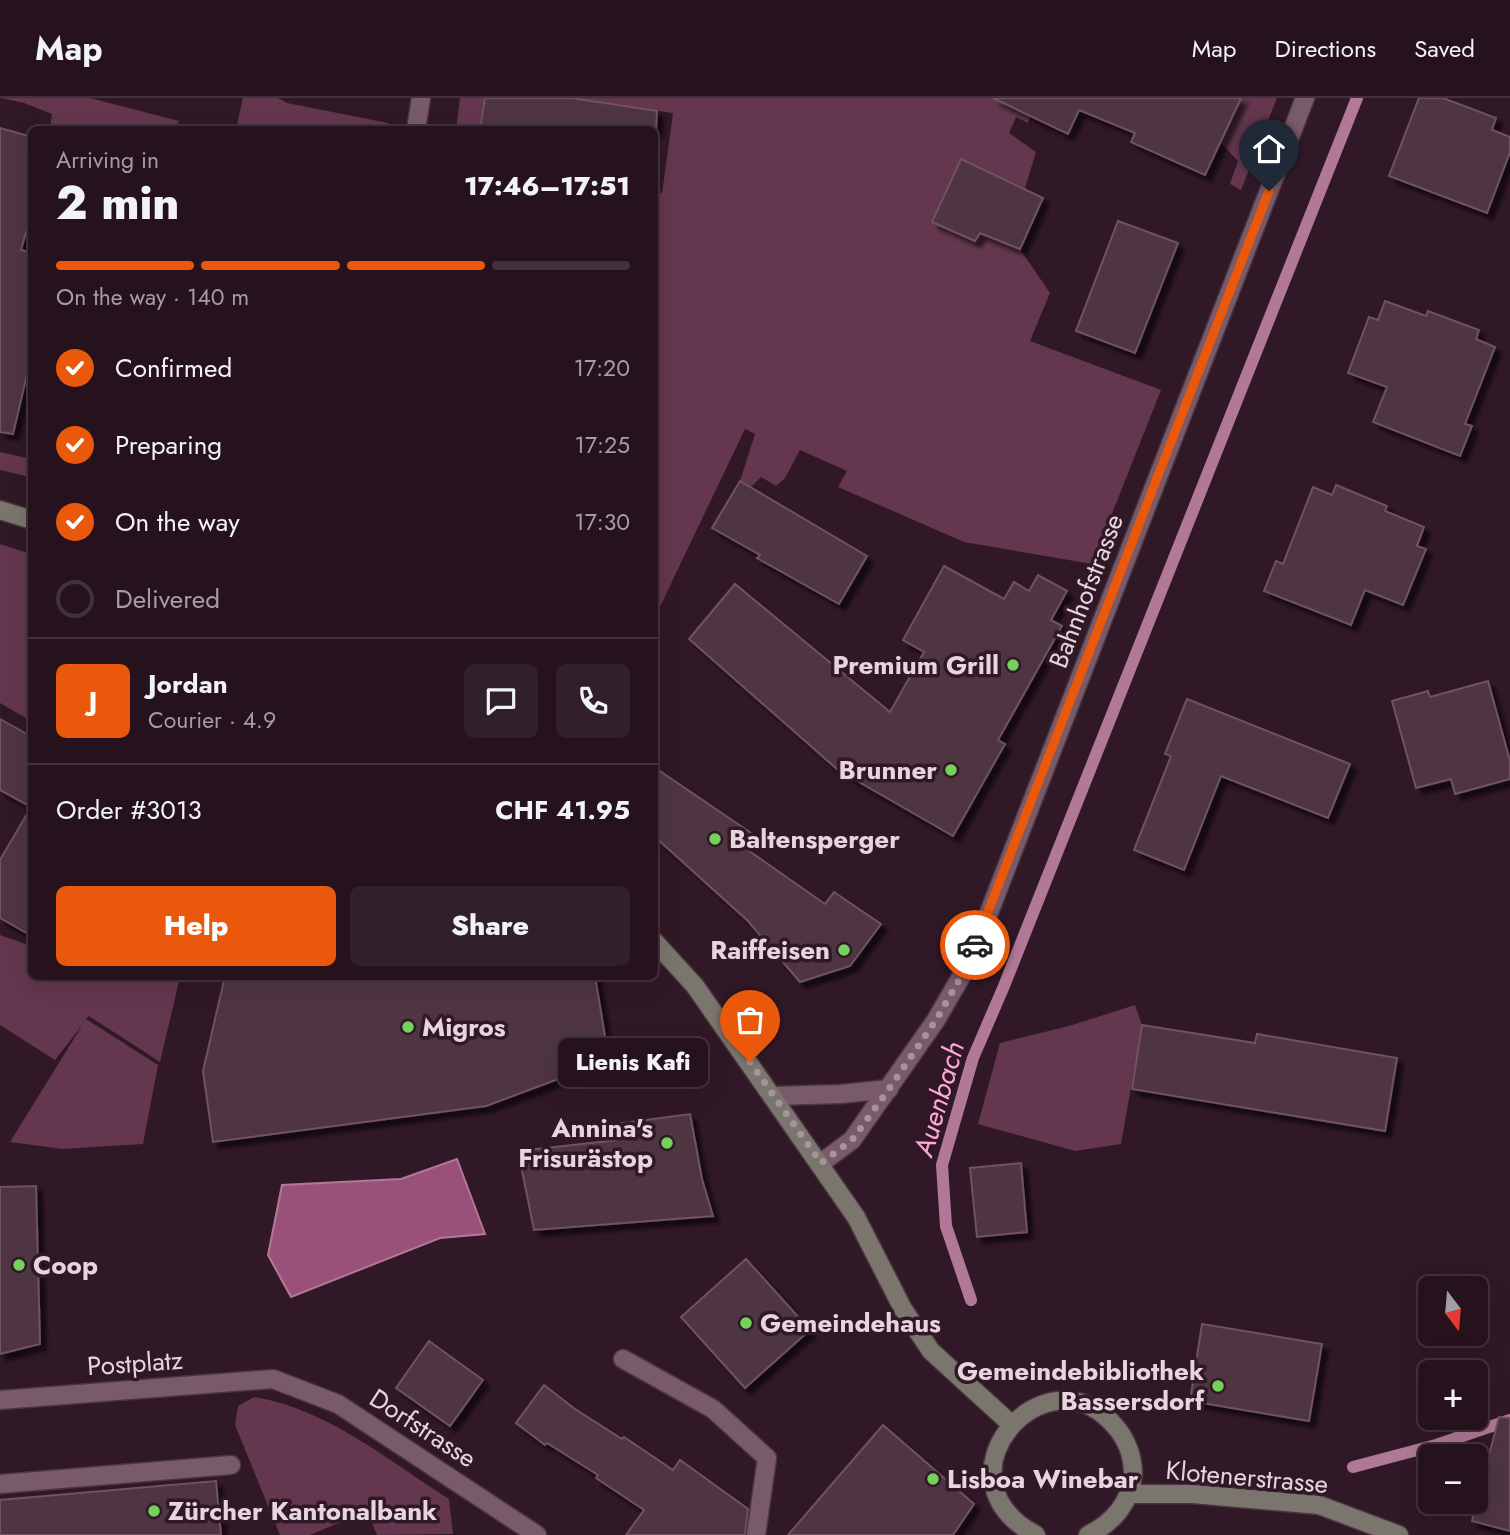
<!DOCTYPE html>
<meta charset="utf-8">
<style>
:root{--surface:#25121c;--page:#312029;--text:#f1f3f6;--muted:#a39ea3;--line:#42323b;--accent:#ea580c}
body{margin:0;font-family:Jost,sans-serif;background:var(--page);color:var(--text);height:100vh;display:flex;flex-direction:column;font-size:26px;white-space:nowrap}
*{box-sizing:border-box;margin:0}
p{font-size:23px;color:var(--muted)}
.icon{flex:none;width:38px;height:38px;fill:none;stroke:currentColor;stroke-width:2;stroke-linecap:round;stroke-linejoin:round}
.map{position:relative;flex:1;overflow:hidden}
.sheet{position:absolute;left:28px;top:28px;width:630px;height:854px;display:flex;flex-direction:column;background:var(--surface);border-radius:10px;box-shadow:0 7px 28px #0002,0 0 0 2px var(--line)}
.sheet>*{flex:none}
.needle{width:46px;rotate:164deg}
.controls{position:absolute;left:1418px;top:1178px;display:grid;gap:14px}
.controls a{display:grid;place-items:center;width:70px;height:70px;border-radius:10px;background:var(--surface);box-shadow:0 7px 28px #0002,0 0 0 2px var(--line);font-size:35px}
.pin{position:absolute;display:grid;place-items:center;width:60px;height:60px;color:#fff;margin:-72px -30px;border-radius:50% 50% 50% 0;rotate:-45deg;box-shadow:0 0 7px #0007}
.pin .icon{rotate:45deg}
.courier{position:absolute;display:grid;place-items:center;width:70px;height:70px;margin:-35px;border:5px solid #ea580c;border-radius:50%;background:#fff;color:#222;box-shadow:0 2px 9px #0007}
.bubble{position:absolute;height:49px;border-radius:10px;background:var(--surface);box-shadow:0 7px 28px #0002,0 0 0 2px var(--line);font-size:23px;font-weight:800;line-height:49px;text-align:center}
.headline em{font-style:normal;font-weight:800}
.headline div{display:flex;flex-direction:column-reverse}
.headline{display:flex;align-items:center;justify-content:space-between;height:119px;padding:0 28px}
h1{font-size:46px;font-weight:800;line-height:52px}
.bar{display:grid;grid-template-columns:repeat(4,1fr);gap:10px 7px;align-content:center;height:84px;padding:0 28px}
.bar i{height:9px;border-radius:5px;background:var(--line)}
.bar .current{background:var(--accent)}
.bar p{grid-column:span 4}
.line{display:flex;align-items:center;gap:18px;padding:0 28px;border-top:2px solid var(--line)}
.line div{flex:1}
.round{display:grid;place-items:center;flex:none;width:74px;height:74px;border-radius:10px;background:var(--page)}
ol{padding:0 28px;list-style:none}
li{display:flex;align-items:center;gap:21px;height:77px}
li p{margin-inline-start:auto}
li .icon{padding:7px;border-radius:50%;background:var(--accent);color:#fff;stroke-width:4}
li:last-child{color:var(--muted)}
li i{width:38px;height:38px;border:4px solid var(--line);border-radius:50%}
.action{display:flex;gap:14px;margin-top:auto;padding:14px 28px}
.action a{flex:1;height:80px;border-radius:10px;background:var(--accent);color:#fff;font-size:28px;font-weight:800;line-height:80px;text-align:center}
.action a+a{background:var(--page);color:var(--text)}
header{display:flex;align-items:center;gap:42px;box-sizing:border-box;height:98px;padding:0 35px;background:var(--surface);border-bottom:2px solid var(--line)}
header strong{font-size:33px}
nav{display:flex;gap:38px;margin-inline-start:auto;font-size:24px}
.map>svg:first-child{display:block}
.green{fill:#64374f}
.water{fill:#9a5179;stroke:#b17997;stroke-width:2}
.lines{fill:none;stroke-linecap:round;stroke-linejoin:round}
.stream{stroke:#b17997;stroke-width:12}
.building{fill:#4f3442;stroke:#6f5260;stroke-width:2;filter:url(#shadow)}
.pedestrian-casing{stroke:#4a3541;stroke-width:21}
.minor-casing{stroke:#4a3541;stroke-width:21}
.secondary-casing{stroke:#4a3541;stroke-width:21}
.pedestrian{stroke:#785a69;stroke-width:18}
.minor{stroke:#785a69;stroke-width:18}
.secondary{stroke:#7b766d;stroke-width:18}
.done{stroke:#a7939e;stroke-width:7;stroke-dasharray:0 12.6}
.route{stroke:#ea580c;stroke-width:9}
.poi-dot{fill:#74d25b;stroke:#311826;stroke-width:2.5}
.labels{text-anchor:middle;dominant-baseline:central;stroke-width:7;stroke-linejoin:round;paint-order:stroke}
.street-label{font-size:26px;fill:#e7d5de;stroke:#311826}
.poi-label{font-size:26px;font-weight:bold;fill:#e7d5de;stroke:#311826;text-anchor:start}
.water-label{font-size:28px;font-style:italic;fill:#fda9d4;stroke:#311826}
</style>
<header>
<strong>Map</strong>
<nav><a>Map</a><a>Directions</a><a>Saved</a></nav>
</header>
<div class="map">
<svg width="1510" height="1437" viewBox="0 0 1510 1437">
<defs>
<filter id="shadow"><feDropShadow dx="6" dy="6" stdDeviation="2" flood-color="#0009"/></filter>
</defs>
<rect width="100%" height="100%" fill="#311826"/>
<path class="green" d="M1,0H90L179,23L175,31H50L52,16L24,5Z
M243,0H278L287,5L388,25L386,32L236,31Z
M460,0H485L480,31L456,32Z
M572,0H1038L1028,25L1016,19L1009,35L1036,54L1025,90L961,62L932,124L974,143L980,135L1020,151L1050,195L1030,243L1161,292L1092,466L964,444L838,389L847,373L800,352L785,380L776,388L761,379L751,389L740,383L755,336L745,331L655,519L654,94L662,95L673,15Z
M1241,0H1277L1241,92L1230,86L1238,63L1220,44Z
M0,354L31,361V379L0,372Z
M0,446L31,456V623L0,605Z
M0,837L31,848L32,878L180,879L160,964L89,918L86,921L158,967L143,1046L63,1051L10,1044L83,926L55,962L0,927Z
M1135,907L1142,927L1121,1046L1075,1053L978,1026L1000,945L1069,928Z
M254,1299C326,1310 389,1363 449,1401L453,1436L377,1437L367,1413L310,1437H280L235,1327L238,1308Z"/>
<path class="water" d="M457,1061L485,1136L440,1140L291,1199L268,1157L282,1087L401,1081Z"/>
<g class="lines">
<path class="stream" d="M971,1202L946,1128L942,1067L973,960L1004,888L1357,0
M1353,1369L1436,1347L1510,1322"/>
</g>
<path class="building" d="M485,0H572L657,13L656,32H480Z
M993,0H1241L1205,77L1131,44L1135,35L1079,12L1068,36Z
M1419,0H1443L1496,20L1492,32L1510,39V54L1487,115L1389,78Z
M0,30L32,39V113L21,152L32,155V255L13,336L0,334Z
M961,61L1043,100L1020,151L980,135L975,143L932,124Z
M1118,123L1178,145L1135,255L1076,233Z
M1385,203L1426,218L1428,213L1479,232L1476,241L1495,249L1465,326L1472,328L1460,358L1373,324L1387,289L1348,275L1369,219L1378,222Z
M740,383L867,458L839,506L757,460L760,457L712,430Z
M1336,387L1387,408L1385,413L1424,429L1417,448L1426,451L1403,507L1365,492L1351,527L1264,493L1276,463L1283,466L1313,389L1332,397Z
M944,468L1004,501L1014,484L1029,493L1038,477L1067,493L1051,522L1062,528L998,642L1005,646L953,738L838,672L689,541L735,486L890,614L924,554L903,542Z
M1488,583L1510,663V681L1455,696L1451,681L1416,690L1392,603L1428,593L1430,599Z
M1187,601L1350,666L1328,720L1221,678L1184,772L1134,752L1171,658L1165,656Z
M0,621L32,639V838L0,820V762L31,709L0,692Z
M654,669L751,735L742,748L825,806L834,794L881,826L850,868L800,884L748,823L654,738Z
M225,878H595L609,962L486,1008L213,1044L203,973Z
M1142,927L1255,945L1257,936L1397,960L1385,1033L1132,991Z
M690,1016L702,1081L713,1118L534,1132L518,1053L617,1042L615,1026Z
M1021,1065L1027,1134L977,1139L970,1070Z
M36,1088L40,1246L0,1256V1089Z
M746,1161L810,1232L745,1290L681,1219Z
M1202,1226L1322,1246L1309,1323L1190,1303Z
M429,1243L483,1282L450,1328L396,1290Z
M544,1287L575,1311L622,1341L624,1339L673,1372L680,1362L748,1411L745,1437H626L644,1412L596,1380L598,1377L547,1345L545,1347L516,1325Z
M1499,1319L1510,1320V1433L1472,1423Z
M883,1327L974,1406L953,1437H788Z
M216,1383L221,1437H0V1402Z"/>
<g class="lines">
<g class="pedestrian-casing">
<path id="pedestrian" d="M0,1386L231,1367"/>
</g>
<g class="minor-casing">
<path id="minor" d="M416,32L421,0
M774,998L841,996L889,991
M821,1065L852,1042L936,922L962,877L990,812L1305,0
M623,1261L713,1311L767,1360L756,1437
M0,1302L273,1281L338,1306L537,1437"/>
</g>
<g class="secondary-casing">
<path id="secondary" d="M0,412L32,422
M654,843L695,888L856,1119L903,1211L931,1253L1011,1326
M1129,1396H1193L1319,1407L1399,1437
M1036,1437C929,1380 1045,1248 1114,1327C1126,1340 1133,1358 1133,1376C1131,1404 1113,1425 1088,1437"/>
</g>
<use href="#pedestrian" class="pedestrian"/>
<use href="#minor" class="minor"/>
<use href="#secondary" class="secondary"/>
</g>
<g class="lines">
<path class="done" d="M750,964L821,1065L852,1042L889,991L936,922L962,877L975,847"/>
<path class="route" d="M975,847L1269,93"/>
</g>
<g class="poi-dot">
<circle cx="1013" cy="567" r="7"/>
<circle cx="951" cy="672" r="7"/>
<circle cx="715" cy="741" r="7"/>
<circle cx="844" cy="852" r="7"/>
<circle cx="408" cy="929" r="7"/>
<circle cx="667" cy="1045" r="7"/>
<circle cx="19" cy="1167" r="7"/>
<circle cx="746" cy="1225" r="7"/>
<circle cx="1218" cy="1288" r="7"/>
<circle cx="933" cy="1381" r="7"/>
<circle cx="154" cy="1413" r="7"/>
</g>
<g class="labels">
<g class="street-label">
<text transform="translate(1086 493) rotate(-69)">Bahnhofstrasse</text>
<text transform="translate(135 1265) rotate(-4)">Postplatz</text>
<text transform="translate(423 1330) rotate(33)">Dorfstrasse</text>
<text transform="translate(1247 1379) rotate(5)">Klotenerstrasse</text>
</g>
<g class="poi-label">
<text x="999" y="567" text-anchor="end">Premium Grill</text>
<text x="937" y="672" text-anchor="end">Brunner</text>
<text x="729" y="741">Baltensperger</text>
<text x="830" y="852" text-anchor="end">Raiffeisen</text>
<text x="422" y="929">Migros</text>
<text x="653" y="1030" text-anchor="end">Annina's<tspan x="653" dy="30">Frisurästop</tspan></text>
<text x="33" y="1167">Coop</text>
<text x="760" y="1225">Gemeindehaus</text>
<text x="1204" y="1273" text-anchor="end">Gemeindebibliothek<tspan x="1204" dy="30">Bassersdorf</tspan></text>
<text x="947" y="1381">Lisboa Winebar</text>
<text x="168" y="1413">Zürcher Kantonalbank</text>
</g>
<g class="water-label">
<text transform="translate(939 1001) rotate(-74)">Auenbach</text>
</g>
</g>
</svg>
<div class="controls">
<a><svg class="needle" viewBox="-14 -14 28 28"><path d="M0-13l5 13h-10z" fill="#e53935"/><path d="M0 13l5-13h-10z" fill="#a39ea3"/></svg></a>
<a>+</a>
<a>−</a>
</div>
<div class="pin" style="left:750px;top:964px;background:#ea580c"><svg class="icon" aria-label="bag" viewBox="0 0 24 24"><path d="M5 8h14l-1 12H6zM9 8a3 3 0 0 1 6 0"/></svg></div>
<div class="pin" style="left:1269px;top:93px;background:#1f2937"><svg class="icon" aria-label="home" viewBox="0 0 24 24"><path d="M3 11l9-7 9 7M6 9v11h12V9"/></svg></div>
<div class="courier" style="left:975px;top:847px"><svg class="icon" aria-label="car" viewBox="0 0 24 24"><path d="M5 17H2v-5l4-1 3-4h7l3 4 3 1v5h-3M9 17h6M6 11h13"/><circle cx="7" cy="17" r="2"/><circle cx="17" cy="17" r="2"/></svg></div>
<div class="bubble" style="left:558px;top:940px;width:150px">Lienis Kafi</div>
<section class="sheet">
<div class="headline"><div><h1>2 min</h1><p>Arriving in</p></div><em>17:46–17:51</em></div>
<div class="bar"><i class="current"></i><i class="current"></i><i class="current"></i><i></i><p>On the way · 140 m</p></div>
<ol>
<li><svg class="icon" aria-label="check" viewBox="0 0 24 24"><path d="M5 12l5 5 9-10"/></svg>Confirmed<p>17:20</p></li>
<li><svg class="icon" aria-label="check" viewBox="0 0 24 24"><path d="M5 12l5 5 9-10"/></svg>Preparing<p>17:25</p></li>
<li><svg class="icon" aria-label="check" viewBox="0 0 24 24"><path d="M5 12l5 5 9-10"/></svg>On the way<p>17:30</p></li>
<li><i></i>Delivered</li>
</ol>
<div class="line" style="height:126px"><b class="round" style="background:var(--accent);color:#fff">J</b><div><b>Jordan</b><p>Courier · 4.9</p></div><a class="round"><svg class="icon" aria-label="chat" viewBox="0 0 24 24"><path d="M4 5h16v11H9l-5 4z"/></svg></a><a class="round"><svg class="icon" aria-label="phone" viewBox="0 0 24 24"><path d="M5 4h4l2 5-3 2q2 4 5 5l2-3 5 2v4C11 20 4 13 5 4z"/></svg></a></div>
<div class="line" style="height:91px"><div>Order #3013</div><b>CHF 41.95</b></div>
<div class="action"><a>Help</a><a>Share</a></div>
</section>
</div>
